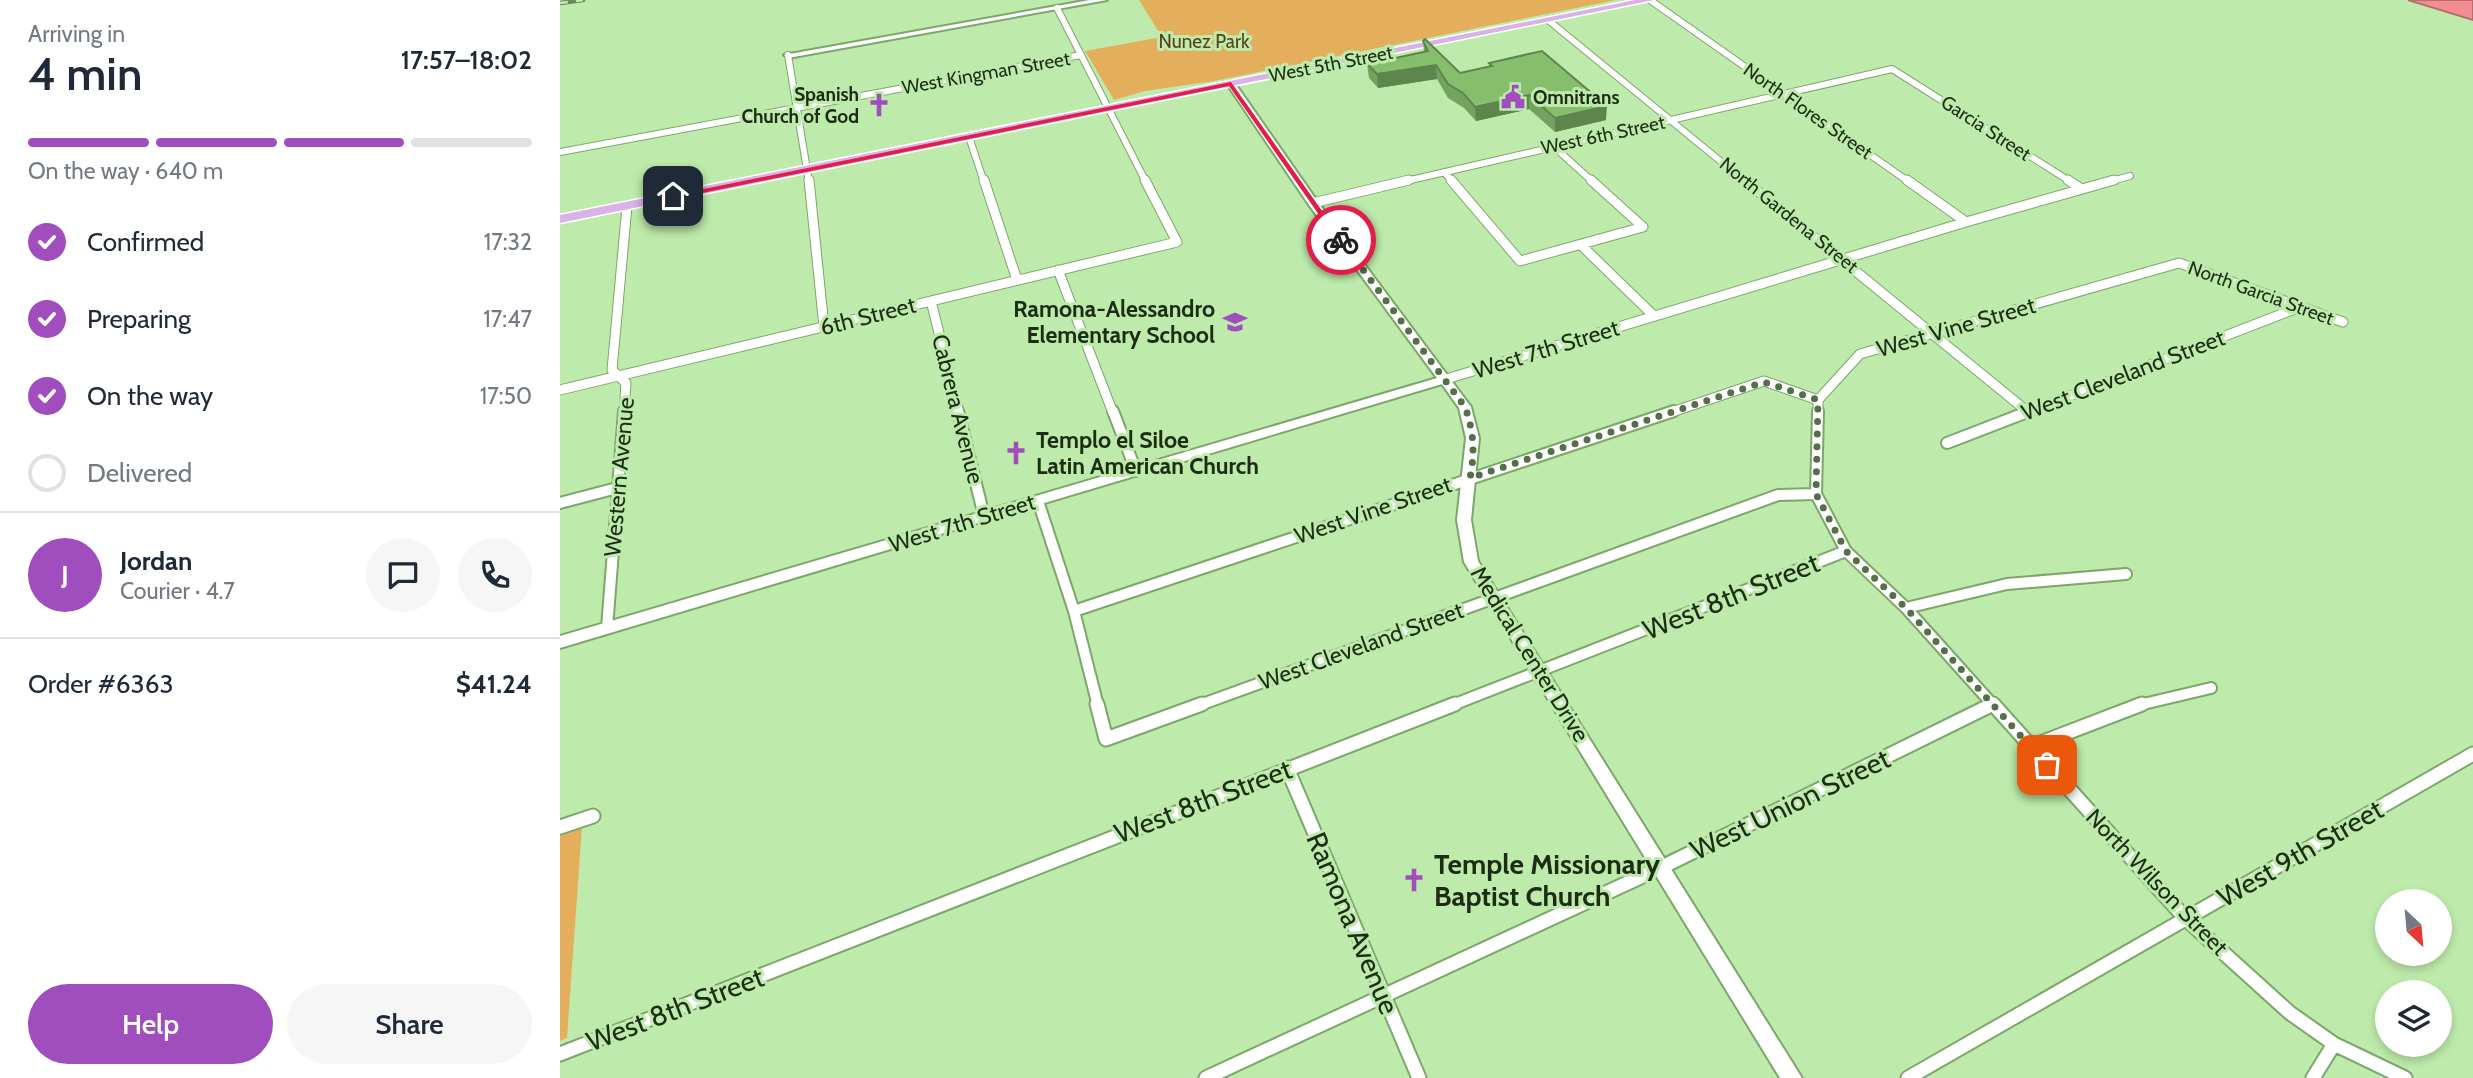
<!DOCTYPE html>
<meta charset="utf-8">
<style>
:root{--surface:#fff;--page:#f6f6f7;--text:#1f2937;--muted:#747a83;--line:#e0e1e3;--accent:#a04dbd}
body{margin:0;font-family:Cabin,sans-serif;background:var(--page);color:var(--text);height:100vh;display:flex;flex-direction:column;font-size:26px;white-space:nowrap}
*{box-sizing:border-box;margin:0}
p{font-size:23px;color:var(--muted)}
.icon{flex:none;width:38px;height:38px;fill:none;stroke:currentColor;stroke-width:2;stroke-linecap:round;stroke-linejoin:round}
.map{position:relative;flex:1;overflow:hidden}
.side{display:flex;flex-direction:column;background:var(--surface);width:560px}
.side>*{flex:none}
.needle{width:46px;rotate:154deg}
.buttons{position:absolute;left:1815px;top:889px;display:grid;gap:14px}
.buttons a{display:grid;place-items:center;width:77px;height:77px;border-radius:50%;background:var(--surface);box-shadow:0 4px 10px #0003;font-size:35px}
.pin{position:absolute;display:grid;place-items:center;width:60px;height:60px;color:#fff;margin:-30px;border-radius:14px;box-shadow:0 4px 10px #0006}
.courier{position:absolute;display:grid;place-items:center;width:70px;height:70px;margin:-35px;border:5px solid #e11d48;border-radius:50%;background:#fff;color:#222;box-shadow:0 2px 9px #0007}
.head em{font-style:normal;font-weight:600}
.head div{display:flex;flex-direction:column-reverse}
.head{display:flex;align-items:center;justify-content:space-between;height:119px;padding:0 28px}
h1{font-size:46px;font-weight:600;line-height:52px}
.bar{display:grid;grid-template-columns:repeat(4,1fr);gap:10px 7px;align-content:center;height:84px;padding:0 28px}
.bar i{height:9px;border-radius:5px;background:var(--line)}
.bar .active{background:var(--accent)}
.bar p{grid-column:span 4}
.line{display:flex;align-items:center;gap:18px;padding:0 28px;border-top:2px solid var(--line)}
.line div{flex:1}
.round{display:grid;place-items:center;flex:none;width:74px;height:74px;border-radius:37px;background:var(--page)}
ol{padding:0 28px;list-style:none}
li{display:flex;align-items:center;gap:21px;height:77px}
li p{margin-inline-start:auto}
li .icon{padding:7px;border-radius:50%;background:var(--accent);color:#fff;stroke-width:4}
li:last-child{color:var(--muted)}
li i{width:38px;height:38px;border:4px solid var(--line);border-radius:50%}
.primary-button{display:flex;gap:14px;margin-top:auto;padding:14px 28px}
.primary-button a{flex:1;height:80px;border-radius:42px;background:var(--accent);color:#fff;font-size:28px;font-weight:600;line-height:80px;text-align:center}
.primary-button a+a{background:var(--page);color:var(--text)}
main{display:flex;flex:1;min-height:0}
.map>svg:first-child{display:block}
.green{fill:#e4af5d}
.water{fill:#f38c93;stroke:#b2706d;stroke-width:2}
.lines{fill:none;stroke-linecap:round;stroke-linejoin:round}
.minor-far3-casing{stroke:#7da76a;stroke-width:8}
.minor-far2-casing{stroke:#7da76a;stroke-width:11}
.minor-far1-casing{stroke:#7da76a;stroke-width:14}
.minor-casing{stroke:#7da76a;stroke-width:17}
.tertiary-casing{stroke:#7da76a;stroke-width:4}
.primary-casing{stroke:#fff;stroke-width:3}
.minor-far3{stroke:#fff;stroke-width:6}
.minor-far2{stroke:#fff;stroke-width:9}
.minor-far1{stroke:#fff;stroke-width:10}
.minor{stroke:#fff;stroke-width:13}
.tertiary{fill:#fff;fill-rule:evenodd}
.primary{fill:#d9b2e8;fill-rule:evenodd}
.rail-casing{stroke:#69885c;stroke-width:4.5}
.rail{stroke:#beebab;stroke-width:2.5;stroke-dasharray:8;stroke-linecap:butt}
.wall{fill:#73a35e}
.shaded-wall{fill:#5e854c}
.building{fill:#86be6d;stroke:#5e854c;stroke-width:2}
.route{fill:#e11d48}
.done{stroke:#557049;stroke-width:7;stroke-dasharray:0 12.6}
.labels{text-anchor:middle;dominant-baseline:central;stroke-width:6;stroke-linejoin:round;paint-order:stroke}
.far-park-label{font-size:19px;fill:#59411c;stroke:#beebab}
.far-street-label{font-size:19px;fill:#1c2d14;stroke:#beebab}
.far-poi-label{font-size:19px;font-weight:bold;fill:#1c2d14;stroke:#beebab;text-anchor:end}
.poi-label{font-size:23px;font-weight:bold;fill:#1c2d14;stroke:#beebab;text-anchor:end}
.street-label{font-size:23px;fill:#1c2d14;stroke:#beebab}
.near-street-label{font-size:28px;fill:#1c2d14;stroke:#beebab}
.near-poi-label{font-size:28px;font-weight:bold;fill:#1c2d14;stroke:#beebab;text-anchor:start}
</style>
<main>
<section class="side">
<div class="head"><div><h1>4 min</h1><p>Arriving in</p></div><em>17:57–18:02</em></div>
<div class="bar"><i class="active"></i><i class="active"></i><i class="active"></i><i></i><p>On the way · 640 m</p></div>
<ol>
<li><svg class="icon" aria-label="check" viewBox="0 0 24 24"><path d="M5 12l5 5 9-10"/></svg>Confirmed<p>17:32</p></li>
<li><svg class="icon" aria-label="check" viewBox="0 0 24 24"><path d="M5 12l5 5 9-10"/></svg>Preparing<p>17:47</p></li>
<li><svg class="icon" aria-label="check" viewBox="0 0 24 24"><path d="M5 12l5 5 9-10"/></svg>On the way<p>17:50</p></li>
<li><i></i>Delivered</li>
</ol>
<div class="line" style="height:126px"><b class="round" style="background:var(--accent);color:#fff">J</b><div><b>Jordan</b><p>Courier · 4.7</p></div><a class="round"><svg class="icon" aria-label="chat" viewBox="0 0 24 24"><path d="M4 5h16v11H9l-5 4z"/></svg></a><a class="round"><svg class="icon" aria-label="phone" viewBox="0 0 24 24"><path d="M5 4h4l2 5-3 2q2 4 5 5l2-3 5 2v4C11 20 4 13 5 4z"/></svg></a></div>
<div class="line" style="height:91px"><div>Order #6363</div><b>$41.24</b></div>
<div class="primary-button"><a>Help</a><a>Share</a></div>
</section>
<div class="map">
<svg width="1913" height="1078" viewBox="0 0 1913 1078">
<rect width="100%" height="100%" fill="#beebab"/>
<path class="green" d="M579,0H1056L654,81L585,91L554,100L525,51L602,37Z
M22,827L7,1038L0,1041V835Z"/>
<path class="water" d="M1848,0H1913V20Z"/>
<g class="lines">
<g class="minor-far3-casing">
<path id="minor-far3" d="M1090,0L1349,182
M497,8L586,182
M988,20L1186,182
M228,55L249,182
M409,137L424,182
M992,145L1033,182
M0,152L521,55
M884,172L893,182
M842,182L1332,69L1511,182
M1548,182L1570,176"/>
</g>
<g class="minor-far2-casing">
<path id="minor-far2" d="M249,180L264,327
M424,180L457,280
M891,180L960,261L1083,227
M1031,180L1083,227
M1184,180L1468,412
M1347,180L1406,222
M1508,180L1520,188
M753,203L849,180
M1022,246L1094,316
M498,270L553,413
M371,301L399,413
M883,380L1406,222L1554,180
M0,390L617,242L585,180
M1258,400L1300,354L1619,263L1783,322
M64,413L66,383L52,370L67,206
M1109,413L1204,381L1258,400
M1258,413V400
M1466,413L1740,307"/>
</g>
<g class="minor-far1-casing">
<path id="minor-far1" d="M398,411L424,516
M553,411L576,471
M1258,411L1256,494L1286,551L1346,608L1434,706
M1387,443L1470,411
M478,501L514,611L538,706
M0,503L57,488
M1346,608L1447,584L1566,574
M514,611L1114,411
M47,628L64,411
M637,706L1218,495L1256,494
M890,706L1286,551
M1575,706L1651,688"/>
</g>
<g class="minor-casing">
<path id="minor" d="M537,704L546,739L642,704
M1433,704L1626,919L1730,1013L1774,1044L1845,1078
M1470,747L1582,704
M727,768L859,1078
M0,827L33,816
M0,1054L895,704
M646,1078L1102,867L1431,705
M1348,1078L1913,754
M1753,1078L1774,1044"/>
</g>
<g class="tertiary-casing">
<path id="tertiary" d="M530,0H547L228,58L224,55Z
M671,81L674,82L757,201L911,407L919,438L911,520L918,561L1242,1078H1220L904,562L897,520L906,438L899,408L882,384L0,648V636L877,378L749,205L667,84Z"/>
</g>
<g class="primary-casing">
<path id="primary" d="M1075,0H1094L0,223V215Z"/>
</g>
<use href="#minor-far3" class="minor-far3"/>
<use href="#minor-far2" class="minor-far2"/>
<use href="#minor-far1" class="minor-far1"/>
<use href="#minor" class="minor"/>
<use href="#tertiary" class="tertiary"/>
<use href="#primary" class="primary"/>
<g class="rail-casing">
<path id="rail" d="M0,3L23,0"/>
</g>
<use href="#rail" class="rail"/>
</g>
<path class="wall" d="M863,41L900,73L929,67V63L1046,120L995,132L969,109L916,121L904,108L888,98L877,79L818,88L809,78L807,64L864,52Z"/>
<path class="shaded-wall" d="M876,65L877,79L818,88L817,74Z
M969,95V109L916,121L915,107Z
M1047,106L1046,120L995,132V118Z"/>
<path class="building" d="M865,39L900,73L932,66L929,63L982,51L1047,106L995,118L969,95L915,107L903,93L888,84L876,65L817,74L807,64L868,51L863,41Z"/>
<path class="route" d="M671,82L784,242H778L669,86L113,199L109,196Z"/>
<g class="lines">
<path class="done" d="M781,240L905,407C914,432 915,453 910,478L1204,382L1258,400L1256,494L1286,551L1346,608L1487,765"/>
</g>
<defs>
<g id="civic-bare" transform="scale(1.89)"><path d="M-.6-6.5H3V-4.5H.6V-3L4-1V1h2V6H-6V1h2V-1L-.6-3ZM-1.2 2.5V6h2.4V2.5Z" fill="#a04dbd" stroke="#beebab" stroke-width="2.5" paint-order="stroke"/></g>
<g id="church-bare" transform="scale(1.89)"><path d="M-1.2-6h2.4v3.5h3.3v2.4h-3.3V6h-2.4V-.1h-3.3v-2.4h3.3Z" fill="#a04dbd" stroke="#beebab" stroke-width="2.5" paint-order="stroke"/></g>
<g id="school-bare" transform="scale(1.89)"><path d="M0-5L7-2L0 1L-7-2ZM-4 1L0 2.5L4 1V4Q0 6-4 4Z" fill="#a04dbd" stroke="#beebab" stroke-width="2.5" paint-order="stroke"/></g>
</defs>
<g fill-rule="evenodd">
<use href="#civic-bare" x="953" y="97"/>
<use href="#church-bare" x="319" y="105"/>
<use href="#school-bare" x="675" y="322"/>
<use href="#church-bare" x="456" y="453"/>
<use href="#church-bare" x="854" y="880"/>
</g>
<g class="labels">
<g class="far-park-label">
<text x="644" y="41">Nunez Park</text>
</g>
<g class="far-street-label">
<text transform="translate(771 64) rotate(-11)">West 5th Street</text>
<text transform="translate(426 73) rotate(-10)">West Kingman Street</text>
<text transform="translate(1248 111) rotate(35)">North Flores Street</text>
<text transform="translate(1426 128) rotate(33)">Garcia Street</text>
<text transform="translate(1043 135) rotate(-12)">West 6th Street</text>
<text transform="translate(1229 215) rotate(39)">North Gardena Street</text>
<text transform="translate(1701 293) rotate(20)">North Garcia Street</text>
</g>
<g class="far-poi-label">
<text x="299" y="94">Spanish<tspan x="299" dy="22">Church of God</tspan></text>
<text x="973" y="97" text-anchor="start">Omnitrans</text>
</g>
<g class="poi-label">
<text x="655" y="309">Ramona-Alessandro<tspan x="655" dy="26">Elementary School</tspan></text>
<text x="476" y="440" text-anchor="start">Templo el Siloe<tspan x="476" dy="26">Latin American Church</tspan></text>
</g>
<g class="street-label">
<text transform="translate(308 316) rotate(-14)">6th Street</text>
<text transform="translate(1396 327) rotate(-16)">West Vine Street</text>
<text transform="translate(986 349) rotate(-17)">West 7th Street</text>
<text transform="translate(1563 375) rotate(-21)">West Cleveland Street</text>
<text transform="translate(398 409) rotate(76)">Cabrera Avenue</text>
<text transform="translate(59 477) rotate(-85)">Western Avenue</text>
<text transform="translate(813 510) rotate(-19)">West Vine Street</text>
<text transform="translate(402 523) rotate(-17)">West 7th Street</text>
<text transform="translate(801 646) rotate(-20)">West Cleveland Street</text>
<text transform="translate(970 654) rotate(58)">Medical Center Drive</text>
<text transform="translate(1597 882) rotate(46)">North Wilson Street</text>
</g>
<g class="near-street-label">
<text transform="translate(1171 596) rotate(-22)">West 8th Street</text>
<text transform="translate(643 801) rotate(-21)">West 8th Street</text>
<text transform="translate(1230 804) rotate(-26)">West Union Street</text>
<text transform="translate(1740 853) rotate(-30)">West 9th Street</text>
<text transform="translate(793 923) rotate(67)">Ramona Avenue</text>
<text transform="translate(115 1009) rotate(-21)">West 8th Street</text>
</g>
<g class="near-poi-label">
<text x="874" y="864">Temple Missionary<tspan x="874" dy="32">Baptist Church</tspan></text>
</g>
</g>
</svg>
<div class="buttons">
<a><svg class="needle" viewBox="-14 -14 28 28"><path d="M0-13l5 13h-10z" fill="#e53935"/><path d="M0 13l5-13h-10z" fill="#747a83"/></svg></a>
<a><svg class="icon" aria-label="layers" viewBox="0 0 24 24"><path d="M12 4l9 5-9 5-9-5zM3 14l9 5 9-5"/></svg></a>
</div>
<div class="pin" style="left:1487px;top:765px;background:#ea580c"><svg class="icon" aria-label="bag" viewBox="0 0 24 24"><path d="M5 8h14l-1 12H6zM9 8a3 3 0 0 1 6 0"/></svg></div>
<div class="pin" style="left:113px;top:196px;background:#1f2937"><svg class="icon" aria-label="home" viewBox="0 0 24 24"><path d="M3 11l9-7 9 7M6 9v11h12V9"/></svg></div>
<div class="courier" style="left:781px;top:240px"><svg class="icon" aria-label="bike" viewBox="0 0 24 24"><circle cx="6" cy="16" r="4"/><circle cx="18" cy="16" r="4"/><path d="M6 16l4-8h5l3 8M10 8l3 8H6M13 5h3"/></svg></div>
</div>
</main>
